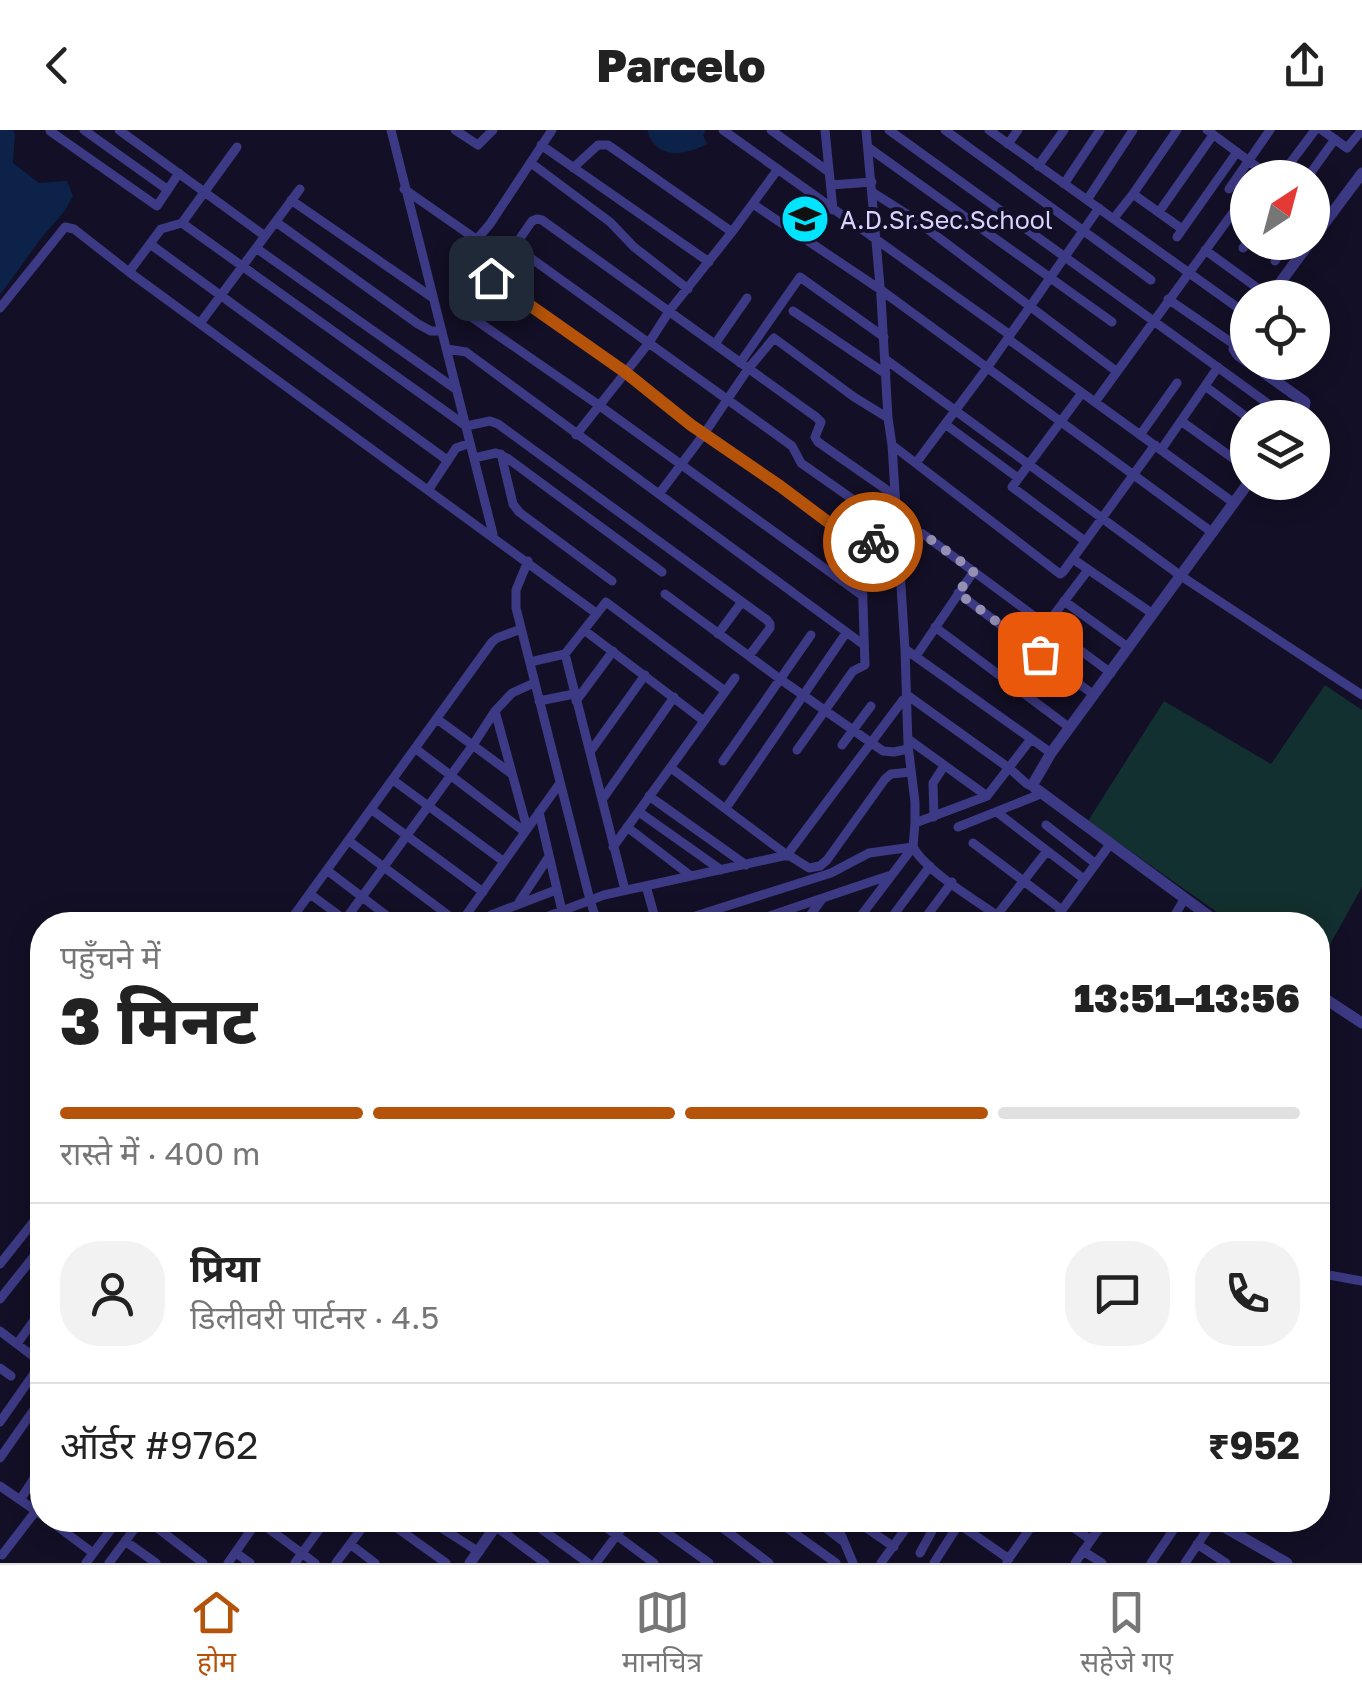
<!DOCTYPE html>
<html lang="hi">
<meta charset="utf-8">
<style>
:root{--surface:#fff;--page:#f2f2f2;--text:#222;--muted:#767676;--line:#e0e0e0;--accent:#b45309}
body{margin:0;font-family:"Golos Text","Noto Sans Devanagari",sans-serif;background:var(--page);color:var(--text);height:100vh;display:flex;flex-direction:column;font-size:38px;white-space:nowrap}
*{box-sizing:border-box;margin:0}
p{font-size:32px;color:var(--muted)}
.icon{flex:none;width:55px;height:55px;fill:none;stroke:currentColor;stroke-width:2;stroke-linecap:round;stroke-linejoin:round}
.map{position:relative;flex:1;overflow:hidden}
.sheet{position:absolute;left:30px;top:782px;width:1300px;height:620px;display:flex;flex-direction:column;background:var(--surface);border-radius:40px;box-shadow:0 5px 25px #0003}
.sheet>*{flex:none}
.needle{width:65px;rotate:36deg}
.tools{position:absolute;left:1230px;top:30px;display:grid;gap:20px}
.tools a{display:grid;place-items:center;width:100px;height:100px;border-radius:50%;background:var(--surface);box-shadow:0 5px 25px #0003;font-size:50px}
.pin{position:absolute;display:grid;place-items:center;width:85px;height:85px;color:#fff;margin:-42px;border-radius:20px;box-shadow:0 5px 15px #0006}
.courier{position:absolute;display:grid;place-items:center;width:100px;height:100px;margin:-50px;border:8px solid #b45309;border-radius:50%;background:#fff;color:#222;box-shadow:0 2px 12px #0007}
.head em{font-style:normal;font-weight:800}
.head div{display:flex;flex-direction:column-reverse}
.head{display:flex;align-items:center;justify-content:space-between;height:170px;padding:0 30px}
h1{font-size:65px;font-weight:800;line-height:75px}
.bar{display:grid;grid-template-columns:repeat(4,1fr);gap:15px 10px;align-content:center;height:120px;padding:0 30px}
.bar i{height:12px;border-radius:8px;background:var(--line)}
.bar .selected{background:var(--accent)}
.bar p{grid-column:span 4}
.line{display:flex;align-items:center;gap:25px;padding:0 30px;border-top:2px solid var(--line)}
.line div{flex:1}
.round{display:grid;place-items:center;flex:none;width:105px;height:105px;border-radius:40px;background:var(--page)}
header{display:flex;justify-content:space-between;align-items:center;height:130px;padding:0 30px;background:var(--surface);font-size:45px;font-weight:800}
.dock{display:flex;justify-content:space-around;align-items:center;height:140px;border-top:2px solid var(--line);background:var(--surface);font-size:28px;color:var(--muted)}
.dock a{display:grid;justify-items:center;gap:5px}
.dock .selected{color:var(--accent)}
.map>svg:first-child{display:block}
.green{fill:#12302f}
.water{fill:#0c2248}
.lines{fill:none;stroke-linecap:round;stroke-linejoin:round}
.minor{stroke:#3d3a85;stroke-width:9}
.tertiary{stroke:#3d3a85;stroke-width:11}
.done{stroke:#948fb3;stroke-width:10;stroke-dasharray:0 18}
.route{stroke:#b45309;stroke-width:12}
.labels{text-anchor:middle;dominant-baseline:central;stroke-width:8;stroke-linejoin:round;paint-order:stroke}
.poi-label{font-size:25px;fill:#d9d4ff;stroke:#130f26;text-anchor:start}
</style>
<header><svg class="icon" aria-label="back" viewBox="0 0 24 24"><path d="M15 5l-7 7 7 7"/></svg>Parcelo<svg class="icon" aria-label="share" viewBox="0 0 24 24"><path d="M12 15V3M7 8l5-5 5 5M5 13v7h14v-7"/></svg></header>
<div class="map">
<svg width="1362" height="1433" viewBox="0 0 1362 1433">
<rect width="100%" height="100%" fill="#130f26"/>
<path class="green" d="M1325,555L1362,580V757L1318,836V795H1235L1088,691L1164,571L1271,634Z"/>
<path class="water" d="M0,0H13L15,4L13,33L39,53L67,51L73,66L64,82L42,107L0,165Z
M647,0H706L703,5L707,14C684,26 656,30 647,0Z"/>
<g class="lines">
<path class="minor" d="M84,0L168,60
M119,0L265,106
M391,0L493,404
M455,0L478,15L493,0
M723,0L1010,205
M771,0L829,42
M825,0L833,80
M889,0L1288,288
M945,0L1151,150
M989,0L1248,185
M1207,0L1272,48
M1322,0L1347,18L1362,0
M50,1L157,76L179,43
M1008,14L1018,0
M541,15L709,132
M237,17L182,93L161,99L129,142L596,483
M869,18L1112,192
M531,33L610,92L634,117L688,159
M1038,36L1064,0
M573,38L598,15H608L732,102
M1279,48L1315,0
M1307,48L1335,9
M1064,54L1100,0
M831,55L872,52
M404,59L473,107L478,108L490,94L552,0
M1229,59L1270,0
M872,62L910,86L1116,241
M1133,64L1182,99
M291,70L433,168
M1087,70L1133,0
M753,74L881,160L1213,403
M1159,82L1213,5
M1114,88L1133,64L1177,0
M276,92L418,194L431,201H442
M182,93L466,296L490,291L498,294L767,490L770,494V498L749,526
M1177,107L1237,22
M150,114L447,330
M514,116L792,316L801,333L875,385L896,391
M256,118L457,260
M1243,118L1248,112
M1205,120L1270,167
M1275,131L1288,112
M491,148L625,242L691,295L761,342L852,410L864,413L898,409
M1168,169L1235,215
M0,178L65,97L74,99L129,142
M793,181L886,244
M201,192L300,59
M1008,209L1234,373
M715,214L747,168
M447,219L466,222L864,515
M885,229L1181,446L1362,565
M740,233L800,147L884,207
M1205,256L1248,288
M1082,263L1012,357L1085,411
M1095,272L1248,62
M1181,291L1248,339
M945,294L1018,348
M576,305L648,214L670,180L732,102L778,39
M1140,305L1177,253
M892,315L1060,444L1063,442L1155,315
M1161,320L1218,237
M501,324L513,374L519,382L612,451
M474,328L496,323L507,328L662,442
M916,333L987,238L1099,78
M429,359L456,318L470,313
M659,364L704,304L748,239L774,208L854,267L888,288
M897,399L923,404L1111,543
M1073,429L1153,484
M528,431L516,460V478L590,770L598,795
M958,463L1094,565
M665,464L780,549L883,621L894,622L908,619
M863,466L600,276L467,184L532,91L537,89L542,90L816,287L821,292L815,307L818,312L894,365
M1064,471L1129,518
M1047,494L1088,440
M935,497L1070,598
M584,500L704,591L613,717
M718,504L741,473
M905,519L1051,623
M565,524L625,760
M916,526L974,441
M530,532L565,524L606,472L725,561
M907,565L1009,638L1027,654L1035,658
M539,571L574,564
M576,571L613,521
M495,581L527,698
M437,589L512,644
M704,591L735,548
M908,609L987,666
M842,615L871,576
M416,619L525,702
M797,620L853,541L865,535L861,413
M590,622L645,545
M723,631L811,505
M671,638L787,725L903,570
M393,650L503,731
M649,666L746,735
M602,670L674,567
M726,678L846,503
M372,680L483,762
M539,682L562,781
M639,682L721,740
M998,683L1084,749
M934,687L933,653L944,636
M915,693L987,666L1031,609
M1046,695L1096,734
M627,697L691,746
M958,697L1043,663
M349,711L460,794
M973,713L1062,780
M913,717C927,743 985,776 1011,795
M328,741L399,795
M646,756L657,795
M310,764L352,795
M519,772L548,728
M928,784L944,795
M491,785L556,760
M997,785L1047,721
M345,790L473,615L495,581L512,563L534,553
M287,795L492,512L497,508L521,499
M459,795L560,653
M525,795L604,765L783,726H790L809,738L820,736L827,730L885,649L891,644L911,642
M667,795L831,743L869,723L913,717
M743,795L888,746
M803,795L822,769
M854,795L913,717L915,693V672L908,615L905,519L892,315L888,288L881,167L866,0
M886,795L930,736
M920,795L952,752
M1051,795L1111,713
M1169,795L1185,768
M0,1134L42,1081
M1318,1143L1362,1151
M0,1169L42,1116
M0,1201L42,1233
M17,1214L42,1179
M0,1238L11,1246
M0,1292L42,1232
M0,1328L42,1268
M0,1356L42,1385
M20,1370L42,1336
M49,1390L93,1423
M147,1390L203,1433
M257,1390L315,1433
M386,1390L446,1433
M429,1390L479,1422
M487,1390L545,1433
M529,1390L588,1433
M596,1390L654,1433
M649,1390L709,1433
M712,1390L769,1433
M776,1390L836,1433
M815,1390L844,1412
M835,1390L853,1433
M855,1390L894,1417
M1063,1390L1091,1410
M959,1394L1009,1429
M125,1411L156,1433
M350,1414L375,1433
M1197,1414L1226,1433
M1083,1421L1102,1433
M236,1423L250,1433
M920,1423L938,1390
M2,1425L42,1373
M1007,1431L1036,1390
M86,1433L118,1390
M109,1433L141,1390
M228,1433L258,1390
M295,1433L326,1390
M336,1433L368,1390
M596,1433L628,1390
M881,1433L912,1390
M934,1433L960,1392
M1075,1433L1105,1390
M1151,1433L1180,1390
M1185,1433L1213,1391"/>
<path class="tertiary" d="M1312,110L1362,43
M1269,168L1310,112
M1248,198L1234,219L1238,225L1248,232
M1249,232L1305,272L1304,278L1297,288
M1221,795L1035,658L1033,654L1051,623L1249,352
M1318,864L1362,893
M1212,1390L1287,1433
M470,1433L500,1390"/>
</g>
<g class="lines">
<path class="done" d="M873,412L898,409L897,399L923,404L974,441L958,463L1040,524"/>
<path class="route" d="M491,148L625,242L691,295L780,356L852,410L858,413L873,412"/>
</g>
<defs>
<g id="school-disc" transform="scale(2.5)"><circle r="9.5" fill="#00e5ff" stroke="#130f26"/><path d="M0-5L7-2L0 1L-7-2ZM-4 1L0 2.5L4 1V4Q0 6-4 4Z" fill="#111"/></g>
</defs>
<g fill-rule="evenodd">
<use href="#school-disc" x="805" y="89"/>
</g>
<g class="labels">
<g class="poi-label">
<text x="840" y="89">A.D.Sr.Sec.School</text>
</g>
</g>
</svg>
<div class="tools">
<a><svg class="needle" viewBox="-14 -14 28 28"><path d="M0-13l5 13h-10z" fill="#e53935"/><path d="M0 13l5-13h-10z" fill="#767676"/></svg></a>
<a><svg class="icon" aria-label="locate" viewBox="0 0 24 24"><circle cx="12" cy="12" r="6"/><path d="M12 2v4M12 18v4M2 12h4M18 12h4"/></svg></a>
<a><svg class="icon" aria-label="layers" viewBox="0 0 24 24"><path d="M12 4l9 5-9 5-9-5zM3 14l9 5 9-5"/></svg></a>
</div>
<div class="pin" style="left:1040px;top:524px;background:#ea580c"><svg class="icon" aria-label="bag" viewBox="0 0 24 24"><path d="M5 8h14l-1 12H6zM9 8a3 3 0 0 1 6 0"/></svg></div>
<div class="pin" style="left:491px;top:148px;background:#1f2937"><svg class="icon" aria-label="home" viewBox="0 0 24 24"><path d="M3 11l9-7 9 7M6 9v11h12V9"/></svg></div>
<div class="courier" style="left:873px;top:412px"><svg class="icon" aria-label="bike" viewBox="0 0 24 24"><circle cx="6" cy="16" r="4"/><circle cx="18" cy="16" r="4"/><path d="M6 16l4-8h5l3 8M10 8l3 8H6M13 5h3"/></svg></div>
<section class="sheet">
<div class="head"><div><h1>3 मिनट</h1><p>पहुँचने में</p></div><em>13:51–13:56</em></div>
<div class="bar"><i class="selected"></i><i class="selected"></i><i class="selected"></i><i></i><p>रास्ते में · 400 m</p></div>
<div class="line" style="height:180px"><a class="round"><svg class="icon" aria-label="person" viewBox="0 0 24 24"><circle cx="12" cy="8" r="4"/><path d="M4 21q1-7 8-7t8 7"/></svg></a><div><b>प्रिया</b><p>डिलीवरी पार्टनर · 4.5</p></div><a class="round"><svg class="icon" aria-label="chat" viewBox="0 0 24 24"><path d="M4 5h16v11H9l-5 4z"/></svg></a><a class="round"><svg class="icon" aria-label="phone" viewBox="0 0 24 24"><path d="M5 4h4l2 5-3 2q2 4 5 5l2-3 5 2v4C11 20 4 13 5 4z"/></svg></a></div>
<div class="line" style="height:130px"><div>ऑर्डर #9762</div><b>₹952</b></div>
</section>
</div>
<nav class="dock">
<a class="selected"><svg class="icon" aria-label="home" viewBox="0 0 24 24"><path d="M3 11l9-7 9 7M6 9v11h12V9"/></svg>होम</a>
<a><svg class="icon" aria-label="map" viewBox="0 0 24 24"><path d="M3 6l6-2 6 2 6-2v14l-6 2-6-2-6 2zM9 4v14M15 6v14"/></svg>मानचित्र</a>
<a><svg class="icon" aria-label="saved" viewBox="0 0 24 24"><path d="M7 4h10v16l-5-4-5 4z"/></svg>सहेजे गए</a>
</nav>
